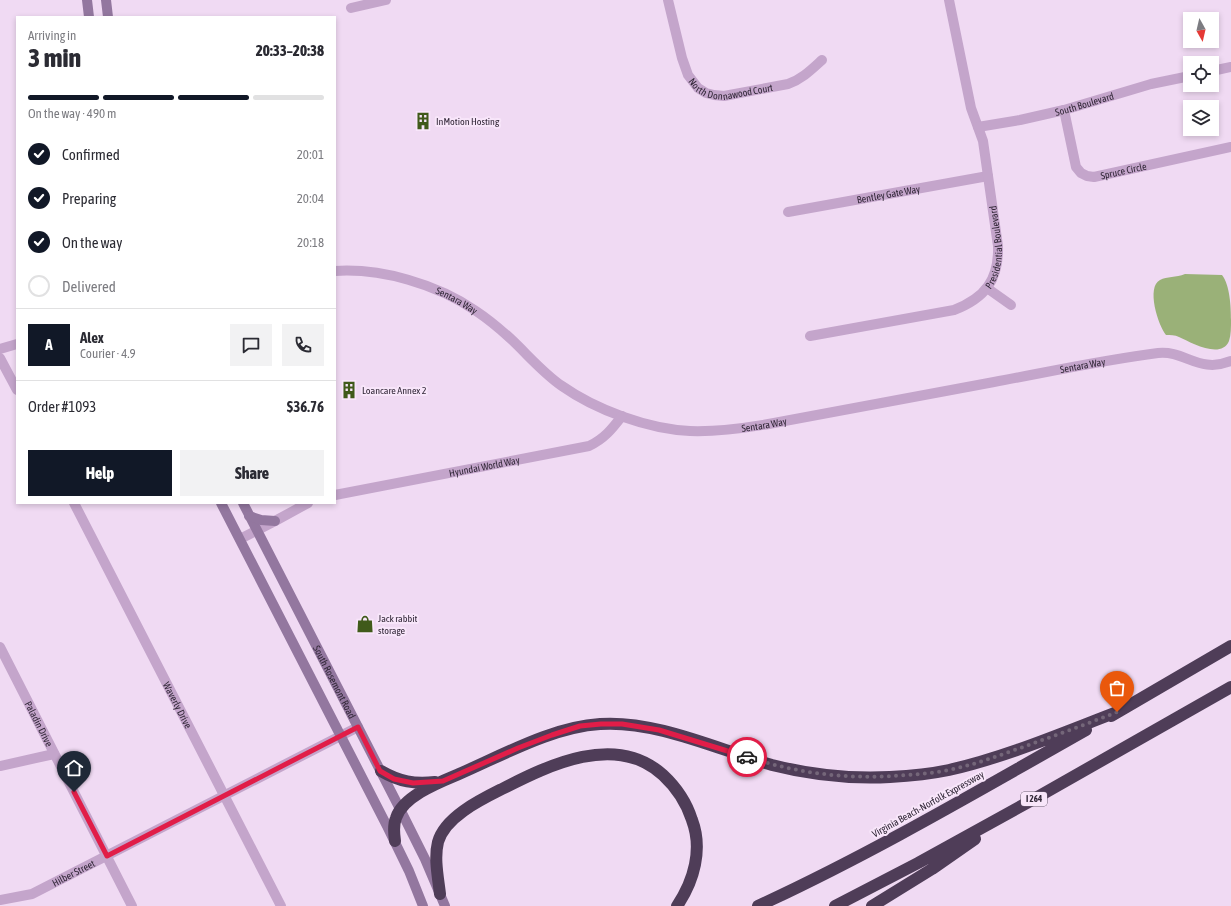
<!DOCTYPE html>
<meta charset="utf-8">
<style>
:root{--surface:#fff;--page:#f2f2f3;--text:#2b2b33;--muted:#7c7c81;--line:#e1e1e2;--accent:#111827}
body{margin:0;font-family:"Asap Condensed",sans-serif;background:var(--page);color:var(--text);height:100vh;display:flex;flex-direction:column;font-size:15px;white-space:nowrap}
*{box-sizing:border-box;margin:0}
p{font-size:13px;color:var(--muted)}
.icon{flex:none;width:22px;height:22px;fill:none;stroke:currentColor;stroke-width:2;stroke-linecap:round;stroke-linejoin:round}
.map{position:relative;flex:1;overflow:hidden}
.drawer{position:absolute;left:16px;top:16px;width:320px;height:488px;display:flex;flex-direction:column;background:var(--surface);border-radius:0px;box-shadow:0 2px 6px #0003}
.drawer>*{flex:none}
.needle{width:26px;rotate:172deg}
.fabs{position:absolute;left:1183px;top:12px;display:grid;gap:8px}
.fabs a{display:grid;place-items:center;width:36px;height:36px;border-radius:0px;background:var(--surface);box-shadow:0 2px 6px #0003;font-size:20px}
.pin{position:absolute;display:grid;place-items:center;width:34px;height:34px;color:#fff;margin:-41px -17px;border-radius:50% 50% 50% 0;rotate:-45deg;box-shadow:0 0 4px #0007}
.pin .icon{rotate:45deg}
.courier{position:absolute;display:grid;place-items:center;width:40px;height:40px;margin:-20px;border:3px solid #e11d48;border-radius:50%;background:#fff;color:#222;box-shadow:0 1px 5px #0007}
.head em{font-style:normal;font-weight:800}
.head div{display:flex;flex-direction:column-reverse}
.head{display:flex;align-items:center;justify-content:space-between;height:68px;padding:0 12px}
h1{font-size:26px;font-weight:800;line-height:30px}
.bar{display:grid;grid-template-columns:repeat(4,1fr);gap:6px 4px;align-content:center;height:48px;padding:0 12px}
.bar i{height:5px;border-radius:3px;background:var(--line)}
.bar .on{background:var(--accent)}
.bar p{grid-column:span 4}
.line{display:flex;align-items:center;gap:10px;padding:0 12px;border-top:1px solid var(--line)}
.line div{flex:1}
.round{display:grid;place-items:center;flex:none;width:42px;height:42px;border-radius:0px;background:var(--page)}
ol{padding:0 12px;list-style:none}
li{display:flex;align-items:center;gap:12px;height:44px}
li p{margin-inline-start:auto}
li .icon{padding:4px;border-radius:50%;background:var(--accent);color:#fff;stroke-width:4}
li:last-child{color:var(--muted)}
li i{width:22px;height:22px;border:2px solid var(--line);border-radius:50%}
.primary-button{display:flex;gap:8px;margin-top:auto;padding:8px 12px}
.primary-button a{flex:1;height:46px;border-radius:0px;background:var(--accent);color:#fff;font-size:16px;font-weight:800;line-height:46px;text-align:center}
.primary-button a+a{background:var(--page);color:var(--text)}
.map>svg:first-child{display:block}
.water{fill:#9ab178}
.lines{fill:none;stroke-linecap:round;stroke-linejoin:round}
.minor{stroke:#c4a5cb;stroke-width:10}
.tertiary{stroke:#c4a5cb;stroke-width:10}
.secondary{stroke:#93779f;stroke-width:10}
.motorway{stroke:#4f3d58;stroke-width:12}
.done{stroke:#746679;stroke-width:4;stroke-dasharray:0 7.2}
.route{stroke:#e11d48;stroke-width:5}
.labels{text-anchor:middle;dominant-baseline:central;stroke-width:4;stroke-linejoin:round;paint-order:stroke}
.shield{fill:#f8e6fa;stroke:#6d6072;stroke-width:1}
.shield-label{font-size:9px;font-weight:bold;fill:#312737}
.street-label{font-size:10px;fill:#312737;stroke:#f8e6fa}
.poi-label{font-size:10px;fill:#312737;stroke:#f8e6fa;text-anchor:start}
</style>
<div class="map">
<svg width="1231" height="906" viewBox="0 0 1231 906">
<rect width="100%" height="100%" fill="#f0daf3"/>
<path class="water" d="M1185,274L1222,275C1230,285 1231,307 1231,320C1231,327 1231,335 1229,341C1221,360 1190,342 1179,337C1175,335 1170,335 1166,335C1158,325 1146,287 1160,280C1167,276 1176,278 1185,274Z"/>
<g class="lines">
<g class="minor">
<path id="s1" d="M668,0L682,58L688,75L698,88L706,93L714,95L724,96L788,84C802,79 811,70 822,60"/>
<path d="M351,8L386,0"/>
<path id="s2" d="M1064,110L1076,167L1081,173L1087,176L1094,177L1231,147"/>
<path id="s3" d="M788,212L988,176"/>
<path id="s4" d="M335,271C381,268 437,284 476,311C488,319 500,329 511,339C528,355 543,373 562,386C596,410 648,429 690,431C718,432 746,428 774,423C847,409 921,396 994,382C1048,372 1103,360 1158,353C1185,350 1199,374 1231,361"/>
<path d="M987,288L1011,305"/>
<path id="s5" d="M810,336L954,310C985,298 999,280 998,246L983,141L971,108L949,0"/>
<path d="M0,349L17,344"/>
<path d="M0,358L17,390"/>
<path id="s6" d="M335,495L589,446C604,439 612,429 622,416"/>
<path id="s7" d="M74,503L281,906"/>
<path d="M240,539L275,521L308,503"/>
<path id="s8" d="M0,647L132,906"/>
<path d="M0,766L54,754"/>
<path id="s9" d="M0,900L32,894L358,727"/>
</g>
<g class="tertiary">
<path d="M1212,71L1231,67"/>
<path id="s10" d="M978,127L1020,120L1064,110L1151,84L1190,76"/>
</g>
<g class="secondary">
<path d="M87,0L89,17"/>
<path d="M106,0L108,17"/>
<path d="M221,503L387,826L409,871L423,906"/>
<path id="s11" d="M243,503L400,809L425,859L445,906"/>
<path d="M249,516L261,520L275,521"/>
</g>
<path class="motorway" d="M1111,716L1231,646
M381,771C400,782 414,784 435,782
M395,841C394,834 393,825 396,818C403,796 440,782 459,774C503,755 552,727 600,724C656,720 719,750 772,765C811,775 850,779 890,777C909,776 930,774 949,770C1006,757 1062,733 1117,712
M440,894C438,877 434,858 438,842C445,817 480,800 502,789C549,765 616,732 663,775C677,788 686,801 692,820C703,849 694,881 677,906
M758,906C871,854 978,791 1086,730
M835,906L918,863L1034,799L1231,687
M872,906L932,869L975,839"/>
</g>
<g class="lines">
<path class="done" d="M747,757C801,774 849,780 906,775C920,774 934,773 948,770C975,765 1000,755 1026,746C1056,735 1087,724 1117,712"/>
<path class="route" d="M74,792L107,856L358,727L380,771L394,779L413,783L443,781L518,748L552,735L580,726L601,724H622L659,730L747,757"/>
</g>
<defs>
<g id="building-bare" transform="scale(1.38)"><path d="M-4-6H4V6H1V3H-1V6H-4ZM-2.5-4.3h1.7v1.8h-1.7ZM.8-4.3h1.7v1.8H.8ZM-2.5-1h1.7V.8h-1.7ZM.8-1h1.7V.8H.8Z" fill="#405a1a" stroke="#f8e6fa" stroke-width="2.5" paint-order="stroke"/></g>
<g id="shop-bare" transform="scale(1.38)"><path d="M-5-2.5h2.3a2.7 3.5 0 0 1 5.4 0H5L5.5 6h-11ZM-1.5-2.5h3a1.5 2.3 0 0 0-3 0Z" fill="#405a1a" stroke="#f8e6fa" stroke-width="2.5" paint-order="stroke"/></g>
</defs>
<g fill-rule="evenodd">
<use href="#building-bare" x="423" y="121"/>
<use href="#building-bare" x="349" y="390"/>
<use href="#shop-bare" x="365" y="624"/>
</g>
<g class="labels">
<rect class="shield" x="1021" y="792" width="26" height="14" rx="3"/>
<g class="shield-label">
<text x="1034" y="799">I 264</text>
</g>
<g class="street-label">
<text stroke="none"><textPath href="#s1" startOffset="127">North Donnawood Court</textPath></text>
<text stroke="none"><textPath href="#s10" startOffset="109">South Boulevard</textPath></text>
<text stroke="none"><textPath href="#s2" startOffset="110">Spruce Circle</textPath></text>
<text stroke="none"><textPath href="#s3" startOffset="102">Bentley Gate Way</textPath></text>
<text stroke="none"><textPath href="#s5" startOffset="229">Presidential Boulevard</textPath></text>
<text stroke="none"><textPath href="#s4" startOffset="127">Sentara Way</textPath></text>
<text stroke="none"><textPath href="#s4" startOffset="799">Sentara Way</textPath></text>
<text stroke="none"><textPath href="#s4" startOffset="475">Sentara Way</textPath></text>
<text stroke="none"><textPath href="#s6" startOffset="152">Hyundai World Way</textPath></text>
<text stroke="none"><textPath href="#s11" startOffset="201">South Rosemont Road</textPath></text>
<text stroke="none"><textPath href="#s7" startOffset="227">Waverly Drive</textPath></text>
<text stroke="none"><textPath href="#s8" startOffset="86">Paladin Drive</textPath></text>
<text transform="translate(928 804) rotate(-29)">Virginia Beach-Norfolk Expressway</text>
<text stroke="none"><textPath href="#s9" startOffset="79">Hilber Street</textPath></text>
</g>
<g class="poi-label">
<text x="436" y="121">InMotion Hosting</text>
<text x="362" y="390">Loancare Annex 2</text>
<text x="378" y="618">Jack rabbit<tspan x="378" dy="12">storage</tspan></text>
</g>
</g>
</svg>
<div class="fabs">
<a><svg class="needle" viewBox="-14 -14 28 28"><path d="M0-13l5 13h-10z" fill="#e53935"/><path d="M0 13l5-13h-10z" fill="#7c7c81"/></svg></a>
<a><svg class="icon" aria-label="locate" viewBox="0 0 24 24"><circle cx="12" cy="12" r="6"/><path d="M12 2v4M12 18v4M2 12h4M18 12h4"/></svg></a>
<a><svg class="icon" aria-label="layers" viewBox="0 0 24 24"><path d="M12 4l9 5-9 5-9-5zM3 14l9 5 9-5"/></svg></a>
</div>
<div class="pin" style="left:1117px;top:712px;background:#ea580c"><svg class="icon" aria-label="bag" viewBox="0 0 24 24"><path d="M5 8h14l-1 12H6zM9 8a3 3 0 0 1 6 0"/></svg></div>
<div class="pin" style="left:74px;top:792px;background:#1f2937"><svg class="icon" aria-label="home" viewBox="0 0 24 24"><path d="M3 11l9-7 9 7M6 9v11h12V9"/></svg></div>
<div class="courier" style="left:747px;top:757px"><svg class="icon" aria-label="car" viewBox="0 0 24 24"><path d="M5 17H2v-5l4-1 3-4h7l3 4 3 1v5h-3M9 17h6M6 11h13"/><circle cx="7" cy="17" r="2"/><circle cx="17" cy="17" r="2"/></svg></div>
<section class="drawer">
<div class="head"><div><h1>3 min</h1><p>Arriving in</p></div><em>20:33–20:38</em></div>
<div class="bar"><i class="on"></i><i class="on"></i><i class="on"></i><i></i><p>On the way · 490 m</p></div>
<ol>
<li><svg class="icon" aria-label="check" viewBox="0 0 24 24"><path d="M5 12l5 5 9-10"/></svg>Confirmed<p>20:01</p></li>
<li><svg class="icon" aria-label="check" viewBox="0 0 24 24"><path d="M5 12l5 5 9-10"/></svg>Preparing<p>20:04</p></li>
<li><svg class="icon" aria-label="check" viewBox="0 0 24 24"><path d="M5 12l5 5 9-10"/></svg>On the way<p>20:18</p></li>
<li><i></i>Delivered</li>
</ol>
<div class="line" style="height:72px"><b class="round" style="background:var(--accent);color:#fff">A</b><div><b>Alex</b><p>Courier · 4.9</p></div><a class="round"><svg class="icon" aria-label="chat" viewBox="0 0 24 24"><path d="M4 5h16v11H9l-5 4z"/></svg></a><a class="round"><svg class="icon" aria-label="phone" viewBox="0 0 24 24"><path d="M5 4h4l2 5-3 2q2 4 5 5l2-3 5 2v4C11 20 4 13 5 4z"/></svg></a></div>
<div class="line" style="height:52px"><div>Order #1093</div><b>$36.76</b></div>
<div class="primary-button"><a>Help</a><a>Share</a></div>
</section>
</div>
